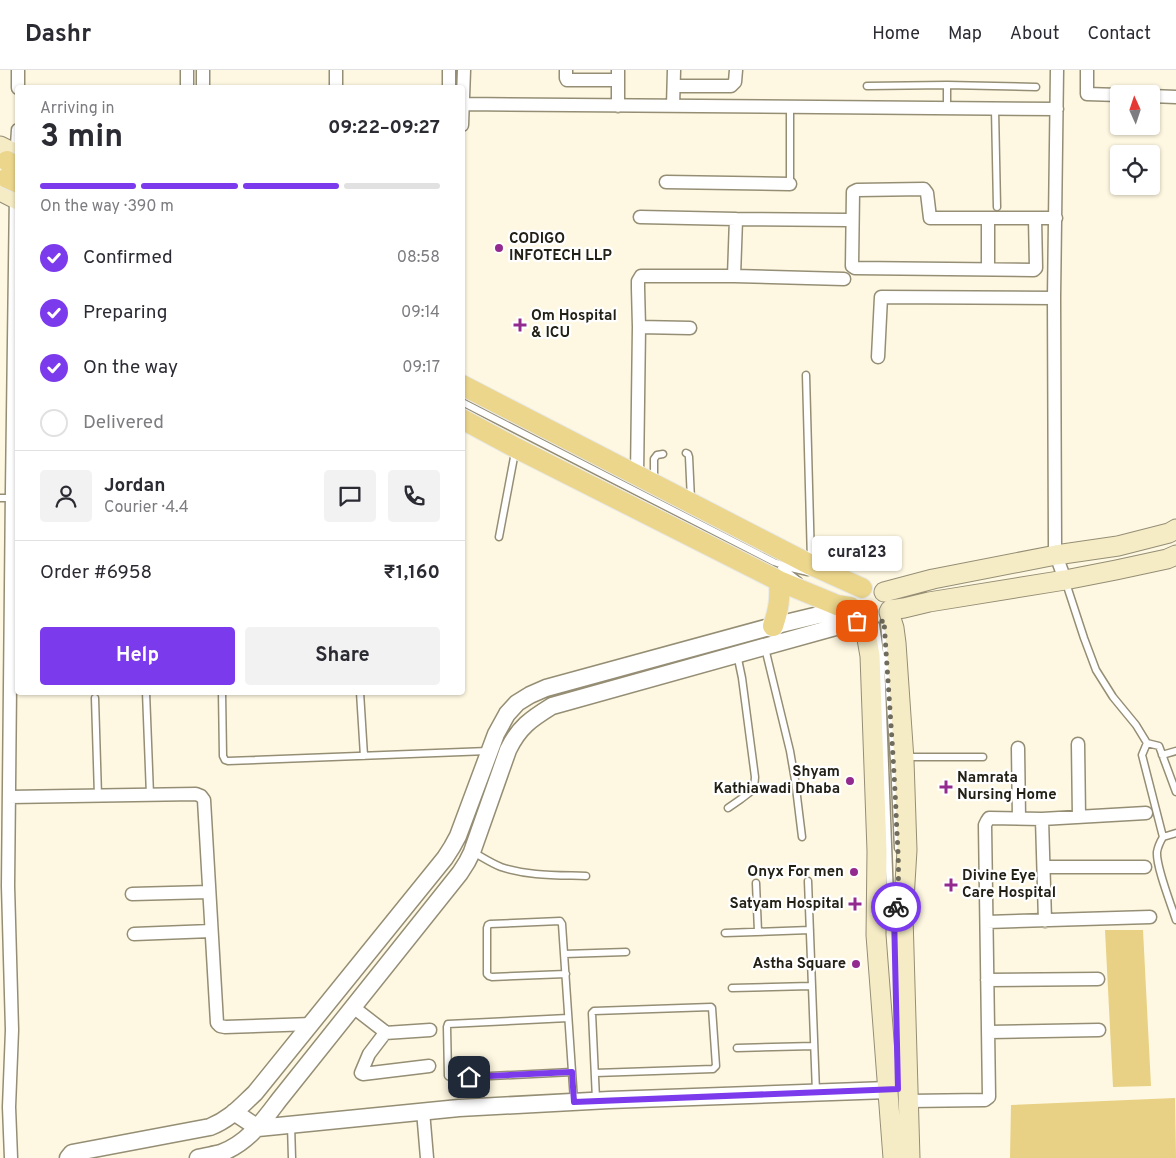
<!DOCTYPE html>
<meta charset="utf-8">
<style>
:root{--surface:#fff;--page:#f2f2f3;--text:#2b2b33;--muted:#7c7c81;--line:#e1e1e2;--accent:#7c3aed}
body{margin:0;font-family:Overpass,sans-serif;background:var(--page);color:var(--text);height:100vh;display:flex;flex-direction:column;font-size:19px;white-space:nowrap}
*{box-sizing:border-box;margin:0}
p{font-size:16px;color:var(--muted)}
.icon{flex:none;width:28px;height:28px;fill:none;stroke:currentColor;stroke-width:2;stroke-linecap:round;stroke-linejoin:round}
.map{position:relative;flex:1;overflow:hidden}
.drawer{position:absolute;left:15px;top:15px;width:450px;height:610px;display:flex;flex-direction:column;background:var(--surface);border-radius:5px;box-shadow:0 1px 4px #0004}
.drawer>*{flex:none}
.needle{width:32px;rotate:357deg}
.buttons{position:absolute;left:1110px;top:15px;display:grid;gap:10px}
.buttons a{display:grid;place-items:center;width:50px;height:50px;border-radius:5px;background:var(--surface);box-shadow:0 1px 4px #0004;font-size:25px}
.pin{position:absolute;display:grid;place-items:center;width:42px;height:42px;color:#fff;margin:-21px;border-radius:10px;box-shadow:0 2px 8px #0006}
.courier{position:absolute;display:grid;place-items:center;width:50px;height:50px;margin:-25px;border:4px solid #7c3aed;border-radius:50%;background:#fff;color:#222;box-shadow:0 1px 6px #0007}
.bubble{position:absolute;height:35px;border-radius:5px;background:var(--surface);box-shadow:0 1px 4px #0004;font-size:16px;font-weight:700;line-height:35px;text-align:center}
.overview em{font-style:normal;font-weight:700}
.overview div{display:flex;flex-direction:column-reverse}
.overview{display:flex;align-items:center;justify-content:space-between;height:85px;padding:0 25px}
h1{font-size:32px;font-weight:700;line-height:38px}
.bar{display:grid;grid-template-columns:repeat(4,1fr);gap:8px 5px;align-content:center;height:60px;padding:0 25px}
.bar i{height:6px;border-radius:4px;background:var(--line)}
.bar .active{background:var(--accent)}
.bar p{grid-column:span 4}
.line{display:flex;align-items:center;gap:12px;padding:0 25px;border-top:1px solid var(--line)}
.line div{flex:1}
.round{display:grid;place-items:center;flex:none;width:52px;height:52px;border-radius:5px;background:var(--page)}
ol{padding:0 25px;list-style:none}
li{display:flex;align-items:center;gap:15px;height:55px}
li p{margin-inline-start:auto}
li .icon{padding:5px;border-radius:50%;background:var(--accent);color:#fff;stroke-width:4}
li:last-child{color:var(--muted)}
li i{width:28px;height:28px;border:2px solid var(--line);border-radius:50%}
.action{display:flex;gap:10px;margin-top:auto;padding:10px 25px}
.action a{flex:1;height:58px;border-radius:5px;background:var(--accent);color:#fff;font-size:20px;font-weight:700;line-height:58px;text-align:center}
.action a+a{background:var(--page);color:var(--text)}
header{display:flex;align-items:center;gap:30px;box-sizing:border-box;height:70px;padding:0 25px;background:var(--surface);border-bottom:1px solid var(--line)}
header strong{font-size:24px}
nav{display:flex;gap:28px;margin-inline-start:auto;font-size:18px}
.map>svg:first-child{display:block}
.green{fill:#e8d184}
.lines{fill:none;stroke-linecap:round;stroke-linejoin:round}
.service-casing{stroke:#958e75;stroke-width:9}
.minor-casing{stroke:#958e75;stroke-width:15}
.tertiary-casing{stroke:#958e75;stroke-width:19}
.secondary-casing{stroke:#958e75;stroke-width:21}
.primary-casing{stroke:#e9e9e8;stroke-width:22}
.service{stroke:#fff;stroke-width:6}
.minor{stroke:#fff;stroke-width:12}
.tertiary{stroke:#fff;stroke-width:16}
.secondary{stroke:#f5ebc5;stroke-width:19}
.primary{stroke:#ebd68c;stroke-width:20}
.primary-bridge-casing{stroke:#e9e9e8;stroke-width:22;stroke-linecap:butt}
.primary-bridge{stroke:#ebd68c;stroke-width:20}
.done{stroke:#706c5d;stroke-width:5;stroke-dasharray:0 9}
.route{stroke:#7c3aed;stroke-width:6}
.poi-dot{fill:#922a8f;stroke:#fff;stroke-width:2}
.labels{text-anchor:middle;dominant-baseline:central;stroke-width:4.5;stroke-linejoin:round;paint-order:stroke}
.poi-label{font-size:15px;font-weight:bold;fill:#232016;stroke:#fff;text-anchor:start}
</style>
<header>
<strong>Dashr</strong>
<nav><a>Home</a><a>Map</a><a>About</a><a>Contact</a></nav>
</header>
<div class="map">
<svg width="1176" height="1088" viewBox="0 0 1176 1088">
<rect width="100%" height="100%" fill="#fef8e2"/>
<path class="green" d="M1105,860H1143L1151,1016L1113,1017Z
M1175,1028L1176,1088H1010L1011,1035Z"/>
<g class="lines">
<g class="service-casing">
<path id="service" d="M947,15V38
M867,16L947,15L1036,17
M995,39L997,137
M790,114V37
M806,305L811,491
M462,332L774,492L791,498L808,502
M686,383L688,384L689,387L691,430
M654,409V389L657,385L663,384
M0,428H11
M499,467L515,382
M781,497L799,511
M1066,513L1084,568L1096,600L1113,627L1136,655L1147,673L1142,685L1163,767
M884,551L894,690L898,778
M876,555L881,589L890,827L895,844
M765,578L790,681L795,710L802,767
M146,622L150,725
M222,622L223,686L225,690L228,691L488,681
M360,622L364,686
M95,628L98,726
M1147,673L1159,676L1176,722
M1162,685L1176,681
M905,687H983
M728,738L741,729L754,719L755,707L742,608L737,584
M1176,763L1163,767C1160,772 1158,776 1157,782C1156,797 1171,834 1176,850
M473,782C482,787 491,793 501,797C528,806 558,805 586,806
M808,811L816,1022
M756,813L758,862
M725,863L810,860
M564,884L626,882
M566,904L492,907L489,906L487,904V858L488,855L490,854L560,851L562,854L574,1031
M732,918L811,916
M568,948L448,954L447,957L448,1006L452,1008L572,1002
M737,978L814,976
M898,995L899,1019
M595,1003L713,999L716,996L712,938L711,937L594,941L592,943L596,1029
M291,1055L292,1088"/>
</g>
<g class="minor-casing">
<path id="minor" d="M18,0V18
M203,0V18
M336,0V18
M566,0V8L567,10H618
M1057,0L1054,228L1055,476L1056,485L1065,510
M1087,0V24L1119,25
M674,16H731L735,12L736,0
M187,18V0
M449,18V0
M1151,26L1176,27
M463,34L1057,39
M618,36V0
M673,36L674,0
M462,55L464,0
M16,90L18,60
M666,112L790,114
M640,147L736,149L848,150
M988,148V199
M1035,148L1036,198L1034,200L855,198L852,196L853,122L857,120L924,119L927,123L930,148H1056
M734,206L736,149
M639,257L690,258
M878,287L881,227L1054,228
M637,405L639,257L638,218V211L641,206H734L844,209
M1078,674L1079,747
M1018,678L1019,748
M9,727L196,724L201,726L204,730L217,953L220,956L225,957L312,954
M1042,749L1045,851
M1044,797H1145
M132,824L209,822
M987,852L1150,847
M134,864L211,861
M987,910L1098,909
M353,937L384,961L385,963L369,984L361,1003L363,1004L429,996
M989,962L1099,960
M385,963L430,960
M908,1031L985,1030L989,1027L985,755L987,751L989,748L1042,749L1146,743
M423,1041L427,1088
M11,1088L9,1037L12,960L8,816L12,419L16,123"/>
</g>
<g class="tertiary-casing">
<path id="tertiary" d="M234,1042L258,1058L459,1038L609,1030L888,1020
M68,1088L72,1083L210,1057C230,1049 240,1037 255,1023L445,788L452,777L458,766L496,664L507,644L517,633L530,625L546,618L773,556L827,543L850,540
M198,1088C205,1086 214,1085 221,1083C248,1073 263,1051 279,1030L460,803L467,792L472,782L508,680C519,657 531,649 552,636L857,551"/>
</g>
<g class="secondary-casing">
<path id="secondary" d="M0,76L18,85
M0,121L18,130
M884,522L933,509L1056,485L1118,476L1169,463L1176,459
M890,540L904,538L929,532L1065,510L1116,500L1167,489L1176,485
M889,542L894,558L896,573L904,690L907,780L903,846L910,1088
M863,554L867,569L870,586L877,781L876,865L893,1088"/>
</g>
<g class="primary-casing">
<path id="primary" d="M462,315L811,495L862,518
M462,349L516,378L779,511L837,535L850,537
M773,556C779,538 780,529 779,511"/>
</g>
<use href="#service" class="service"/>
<use href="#minor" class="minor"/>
<use href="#tertiary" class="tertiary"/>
<use href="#secondary" class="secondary"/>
<use href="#primary" class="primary"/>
<g class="primary-bridge-casing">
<path id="primary-bridge" d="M7,91L18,97
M7,108L18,113"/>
</g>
<use href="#primary-bridge" class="primary-bridge"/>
</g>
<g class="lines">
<path class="done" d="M857,551C867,557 875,557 884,550C888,614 893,677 896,741C897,773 901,806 896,837"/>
<path class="route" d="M469,1007L572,1002L574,1032L898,1019L894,844L896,837"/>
</g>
<g class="poi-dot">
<circle cx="499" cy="178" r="5"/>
<path d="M517.5 247.5h5v5h5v5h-5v5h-5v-5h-5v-5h5z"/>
<circle cx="850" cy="711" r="5"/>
<path d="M943.5 709.5h5v5h5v5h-5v5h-5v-5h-5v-5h5z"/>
<circle cx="854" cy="802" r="5"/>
<path d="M948.5 807.5h5v5h5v5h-5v5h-5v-5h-5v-5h5z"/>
<path d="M852.5 826.5h5v5h5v5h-5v5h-5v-5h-5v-5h5z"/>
<circle cx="856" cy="894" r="5"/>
</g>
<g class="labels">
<g class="poi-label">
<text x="509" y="169">CODIGO<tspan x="509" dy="17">INFOTECH LLP</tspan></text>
<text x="531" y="246">Om Hospital<tspan x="531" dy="17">&amp; ICU</tspan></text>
<text x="840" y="702" text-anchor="end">Shyam<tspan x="840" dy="17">Kathiawadi Dhaba</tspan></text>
<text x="957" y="708">Namrata<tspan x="957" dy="17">Nursing Home</tspan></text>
<text x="844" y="802" text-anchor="end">Onyx For men</text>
<text x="962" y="806">Divine Eye<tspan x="962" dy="17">Care Hospital</tspan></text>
<text x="844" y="834" text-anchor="end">Satyam Hospital</text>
<text x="846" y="894" text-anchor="end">Astha Square</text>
</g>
</g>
</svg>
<div class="buttons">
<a><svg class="needle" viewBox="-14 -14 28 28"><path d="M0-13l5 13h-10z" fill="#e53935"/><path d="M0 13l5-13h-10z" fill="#7c7c81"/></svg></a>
<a><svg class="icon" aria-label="locate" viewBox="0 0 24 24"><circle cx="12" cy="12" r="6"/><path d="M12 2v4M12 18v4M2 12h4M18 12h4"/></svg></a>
</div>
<div class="pin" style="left:857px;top:551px;background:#ea580c"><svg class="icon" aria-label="bag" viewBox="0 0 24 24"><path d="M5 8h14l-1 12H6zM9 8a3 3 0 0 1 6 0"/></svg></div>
<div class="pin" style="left:469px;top:1007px;background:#1f2937"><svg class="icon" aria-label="home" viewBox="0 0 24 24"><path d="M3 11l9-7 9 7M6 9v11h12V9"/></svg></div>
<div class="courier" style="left:896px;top:837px"><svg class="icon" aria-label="bike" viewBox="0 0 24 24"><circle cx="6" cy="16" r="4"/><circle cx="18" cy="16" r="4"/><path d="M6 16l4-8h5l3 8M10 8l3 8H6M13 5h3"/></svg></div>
<div class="bubble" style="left:812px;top:466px;width:90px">cura123</div>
<section class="drawer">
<div class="overview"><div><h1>3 min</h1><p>Arriving in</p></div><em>09:22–09:27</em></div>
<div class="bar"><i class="active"></i><i class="active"></i><i class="active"></i><i></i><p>On the way · 390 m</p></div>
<ol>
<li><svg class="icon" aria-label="check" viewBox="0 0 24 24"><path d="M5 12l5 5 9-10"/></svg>Confirmed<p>08:58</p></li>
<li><svg class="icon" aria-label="check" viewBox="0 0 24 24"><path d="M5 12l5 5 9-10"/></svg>Preparing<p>09:14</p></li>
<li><svg class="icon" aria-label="check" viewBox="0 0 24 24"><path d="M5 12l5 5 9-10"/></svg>On the way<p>09:17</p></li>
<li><i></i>Delivered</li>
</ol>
<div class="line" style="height:90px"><a class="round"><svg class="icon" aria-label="person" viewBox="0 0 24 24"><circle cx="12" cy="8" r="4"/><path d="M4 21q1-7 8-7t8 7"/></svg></a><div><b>Jordan</b><p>Courier · 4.4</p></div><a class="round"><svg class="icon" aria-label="chat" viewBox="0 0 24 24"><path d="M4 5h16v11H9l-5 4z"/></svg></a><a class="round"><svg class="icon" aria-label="phone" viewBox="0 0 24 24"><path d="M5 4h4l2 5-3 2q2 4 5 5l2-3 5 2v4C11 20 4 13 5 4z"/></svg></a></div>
<div class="line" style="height:65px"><div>Order #6958</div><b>₹1,160</b></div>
<div class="action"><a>Help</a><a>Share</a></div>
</section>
</div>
